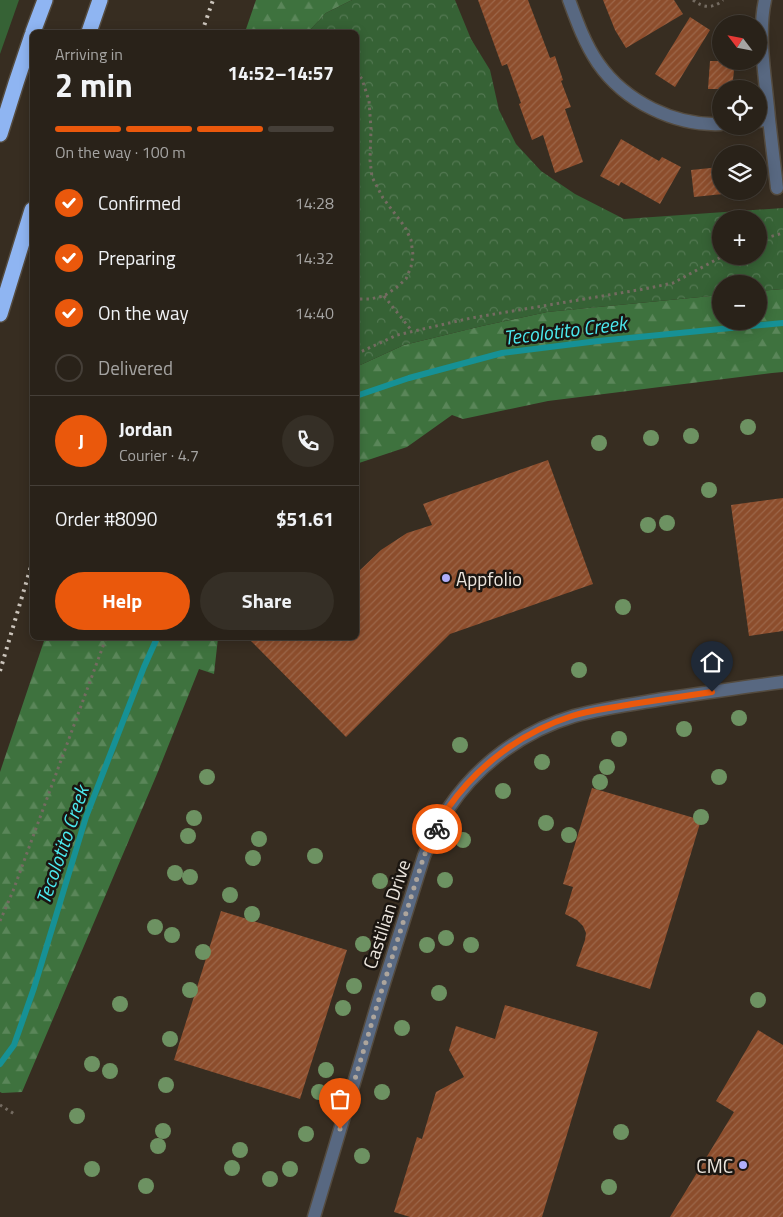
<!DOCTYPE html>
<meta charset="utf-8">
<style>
:root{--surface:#292219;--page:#352f26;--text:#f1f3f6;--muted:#a5a4a2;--line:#453f38;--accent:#ea580c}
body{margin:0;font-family:"Titillium Web",sans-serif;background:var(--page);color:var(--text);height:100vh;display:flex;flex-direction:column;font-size:19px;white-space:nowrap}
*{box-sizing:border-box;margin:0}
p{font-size:16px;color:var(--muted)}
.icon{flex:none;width:28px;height:28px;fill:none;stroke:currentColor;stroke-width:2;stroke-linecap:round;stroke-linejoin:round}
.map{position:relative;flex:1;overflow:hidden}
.sheet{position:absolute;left:30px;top:30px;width:329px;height:610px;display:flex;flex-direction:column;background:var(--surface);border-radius:8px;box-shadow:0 2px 12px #0003,0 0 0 1px var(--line)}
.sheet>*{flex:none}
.needle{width:32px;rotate:302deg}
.buttons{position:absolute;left:712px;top:15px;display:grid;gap:10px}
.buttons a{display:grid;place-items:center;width:55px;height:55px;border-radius:50%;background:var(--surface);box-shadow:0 2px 12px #0003,0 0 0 1px var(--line);font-size:25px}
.pin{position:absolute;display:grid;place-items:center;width:42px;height:42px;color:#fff;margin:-51px -21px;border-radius:50% 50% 50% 0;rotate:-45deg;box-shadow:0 0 5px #0007}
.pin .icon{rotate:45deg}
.courier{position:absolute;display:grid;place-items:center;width:50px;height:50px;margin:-25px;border:4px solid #ea580c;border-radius:50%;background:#fff;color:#222;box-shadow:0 1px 6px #0007}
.overview em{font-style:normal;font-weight:700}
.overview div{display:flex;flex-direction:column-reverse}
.overview{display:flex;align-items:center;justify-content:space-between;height:85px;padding:0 25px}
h1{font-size:32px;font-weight:700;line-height:38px}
.bar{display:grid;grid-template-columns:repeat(4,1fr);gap:8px 5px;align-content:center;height:60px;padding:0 25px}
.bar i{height:6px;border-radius:4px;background:var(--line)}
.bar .active{background:var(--accent)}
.bar p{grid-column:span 4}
.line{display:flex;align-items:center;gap:12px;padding:0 25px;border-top:1px solid var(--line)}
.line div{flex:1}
.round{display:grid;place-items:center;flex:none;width:52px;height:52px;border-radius:26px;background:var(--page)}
ol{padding:0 25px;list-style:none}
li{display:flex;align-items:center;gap:15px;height:55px}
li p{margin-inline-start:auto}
li .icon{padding:5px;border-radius:50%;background:var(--accent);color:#fff;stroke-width:4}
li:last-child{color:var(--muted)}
li i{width:28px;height:28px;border:2px solid var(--line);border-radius:50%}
.action{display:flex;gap:10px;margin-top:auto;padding:10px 25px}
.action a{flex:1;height:58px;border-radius:30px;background:var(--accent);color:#fff;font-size:20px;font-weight:700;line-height:58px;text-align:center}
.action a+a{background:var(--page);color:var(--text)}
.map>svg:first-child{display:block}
.grass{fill:#366235}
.forest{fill:url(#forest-firs)}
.park{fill:url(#park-crowns);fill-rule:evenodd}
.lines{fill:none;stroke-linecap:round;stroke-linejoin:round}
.stream{stroke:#169195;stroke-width:6}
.building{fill:url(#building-hatch)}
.minor-casing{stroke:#544b3f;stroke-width:15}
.highway-casing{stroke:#544b3f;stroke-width:18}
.path{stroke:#746b61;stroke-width:3;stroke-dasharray:2.5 4;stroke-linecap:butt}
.minor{stroke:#586881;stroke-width:12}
.highway{stroke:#8fb5f2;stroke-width:15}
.rail{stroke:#cbc4bb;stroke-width:4;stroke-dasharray:2.5 5;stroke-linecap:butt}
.tree{fill:#6d9262}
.done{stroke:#ada59c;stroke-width:5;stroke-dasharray:0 9}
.route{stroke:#ea580c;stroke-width:6}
.poi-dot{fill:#b0aefa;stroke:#1b1611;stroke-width:2}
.labels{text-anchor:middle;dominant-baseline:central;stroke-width:5;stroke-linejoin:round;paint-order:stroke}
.poi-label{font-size:19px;fill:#ece6de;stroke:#1b1611;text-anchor:start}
.street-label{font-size:19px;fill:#ece6de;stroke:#1b1611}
.water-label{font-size:20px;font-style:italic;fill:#4be8ee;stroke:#1b1611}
</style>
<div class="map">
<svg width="783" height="1217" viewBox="0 0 783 1217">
<defs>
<pattern id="forest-firs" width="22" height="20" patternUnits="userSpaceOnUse" patternTransform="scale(1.25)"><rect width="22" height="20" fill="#3e723e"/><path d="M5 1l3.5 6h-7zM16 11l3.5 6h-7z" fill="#5a8659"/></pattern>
<pattern id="park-crowns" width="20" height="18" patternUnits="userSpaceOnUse" patternTransform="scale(1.25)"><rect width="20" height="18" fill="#366235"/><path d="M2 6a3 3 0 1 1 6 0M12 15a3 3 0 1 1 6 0" fill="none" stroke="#537852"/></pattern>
<pattern id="building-hatch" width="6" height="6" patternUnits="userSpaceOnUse" patternTransform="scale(1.25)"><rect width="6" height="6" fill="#8c4d2c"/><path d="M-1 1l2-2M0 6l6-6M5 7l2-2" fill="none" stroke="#9c674a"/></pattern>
</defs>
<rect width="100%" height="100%" fill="#372d21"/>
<path class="grass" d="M0,0H19L0,54Z"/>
<path class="forest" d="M256,0H352L326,13L308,32H245Z
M783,289V372L772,373L548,401L463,419L452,415L407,447L356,464V367L404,345L482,326L547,312L721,295V321H759V291Z
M45,638H218L214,674L199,669L157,774L22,1092L2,1093L0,1092V772Z"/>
<path class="park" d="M352,0H455L471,39L490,70L499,110L516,144L541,171L575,194L624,219L783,208V289L759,291V284H721V295L547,312L482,326L404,345L356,367V32H308L326,13ZM721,219H759V256H721Z"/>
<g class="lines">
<path class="stream" d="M356,396L409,378L502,353L598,341L783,323
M0,1064L14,1045L34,988L86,817L144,667L157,638"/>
</g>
<path class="building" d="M478,0H528L550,58L555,56L563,80L561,81L571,107L565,109L583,162L555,173L543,135L532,140L519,104L521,103L507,64L502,66Z
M603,0H674L683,14L626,48L615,30Z
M690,17L710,30L675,87L655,74Z
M710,61H735L732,89H708Z
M621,139L659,161L662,157L681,167L660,204L621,182L619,186L600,176Z
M720,167L721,191H722L723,194L694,197L691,170Z
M548,460L593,584L450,634L346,737L248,638H356V574L381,550L407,533L432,525L423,504Z
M783,498V631L749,636L731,505Z
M592,788L701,820L650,989L576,966L585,940L586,933L583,926L577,920L565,914L573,887L563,884Z
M221,911L347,950L300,1099L174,1060Z
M505,1005L598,1032L542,1217H410L394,1212L417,1137L422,1139L436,1092L464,1077L449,1050L456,1026L495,1039Z
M758,1030L783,1045V1217H670L734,1112L716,1101Z"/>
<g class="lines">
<g class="minor-casing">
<path id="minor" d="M569,0C577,22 585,44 598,63C625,102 675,126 721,124
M769,119L777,188
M759,121L769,119C766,81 757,37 765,0
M314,1217L379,999L424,856C431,840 438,823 448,809C477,765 523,731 574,716C603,708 633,704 663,699C703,693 743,687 783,682"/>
</g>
<g class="highway-casing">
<path id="highway" d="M33,32L45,0
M89,32L100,0
M0,134L16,83L32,35
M0,314L32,210"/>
</g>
<path class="path" d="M693,0C703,8 713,9 723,0
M356,72L362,79L369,101L371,129L370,160L372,177L383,198L405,227L411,240L413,255L411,267L406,279L397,287L384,296L370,299H356
M759,240L783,233
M384,296L412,331
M356,354L397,335L471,318L644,289L673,283L723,256
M0,921L13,891L106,638
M0,1105L16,1115"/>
<use href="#minor" class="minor"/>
<use href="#highway" class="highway"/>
<path class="rail" d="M202,32L213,0
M0,671L32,563"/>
</g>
<g class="tree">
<circle cx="748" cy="427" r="8"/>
<circle cx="691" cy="436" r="8"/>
<circle cx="651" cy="438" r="8"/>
<circle cx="599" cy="443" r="8"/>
<circle cx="709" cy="490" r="8"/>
<circle cx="667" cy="523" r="8"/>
<circle cx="648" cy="525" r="8"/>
<circle cx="623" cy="607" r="8"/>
<circle cx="719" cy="659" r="8"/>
<circle cx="579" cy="670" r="8"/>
<circle cx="739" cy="718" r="8"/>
<circle cx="684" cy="729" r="8"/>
<circle cx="619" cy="739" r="8"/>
<circle cx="460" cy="745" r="8"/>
<circle cx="542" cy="762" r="8"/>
<circle cx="607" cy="767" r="8"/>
<circle cx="207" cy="777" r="8"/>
<circle cx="719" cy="777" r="8"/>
<circle cx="600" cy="782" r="8"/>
<circle cx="503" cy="791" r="8"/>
<circle cx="701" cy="817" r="8"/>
<circle cx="194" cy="818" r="8"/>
<circle cx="546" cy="823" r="8"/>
<circle cx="569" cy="835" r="8"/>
<circle cx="188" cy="836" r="8"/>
<circle cx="259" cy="839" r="8"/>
<circle cx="463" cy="840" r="8"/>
<circle cx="315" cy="856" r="8"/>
<circle cx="253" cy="858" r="8"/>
<circle cx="175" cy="873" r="8"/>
<circle cx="190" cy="877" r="8"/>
<circle cx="445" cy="880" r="8"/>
<circle cx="380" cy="881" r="8"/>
<circle cx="230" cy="895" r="8"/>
<circle cx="252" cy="914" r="8"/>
<circle cx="155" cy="927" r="8"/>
<circle cx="172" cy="935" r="8"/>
<circle cx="446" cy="938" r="8"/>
<circle cx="363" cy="944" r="8"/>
<circle cx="427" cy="945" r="8"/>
<circle cx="471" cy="945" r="8"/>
<circle cx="203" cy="952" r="8"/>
<circle cx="354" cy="986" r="8"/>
<circle cx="190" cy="990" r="8"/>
<circle cx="439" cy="993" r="8"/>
<circle cx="758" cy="1000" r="8"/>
<circle cx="120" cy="1004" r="8"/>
<circle cx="343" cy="1008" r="8"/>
<circle cx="402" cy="1028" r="8"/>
<circle cx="170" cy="1039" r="8"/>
<circle cx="92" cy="1064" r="8"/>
<circle cx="326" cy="1070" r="8"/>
<circle cx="110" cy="1071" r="8"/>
<circle cx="166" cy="1085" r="8"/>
<circle cx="319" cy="1092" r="8"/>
<circle cx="382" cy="1092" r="8"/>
<circle cx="77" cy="1116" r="8"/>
<circle cx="163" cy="1131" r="8"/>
<circle cx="621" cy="1132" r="8"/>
<circle cx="306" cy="1134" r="8"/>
<circle cx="158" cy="1146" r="8"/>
<circle cx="240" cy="1150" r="8"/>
<circle cx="362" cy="1156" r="8"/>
<circle cx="232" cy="1168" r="8"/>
<circle cx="92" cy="1169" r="8"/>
<circle cx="290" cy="1169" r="8"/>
<circle cx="270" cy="1179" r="8"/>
<circle cx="146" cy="1186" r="8"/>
<circle cx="609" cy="1187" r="8"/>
</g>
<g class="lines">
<path class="done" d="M340,1129L379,999L424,856L437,829"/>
<path class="route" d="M437,829C440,822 444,815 448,808C478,765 522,732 572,716C591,710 612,708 632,704C658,700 685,696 712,692"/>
</g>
<g class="poi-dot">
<circle cx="446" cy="578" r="5"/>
<circle cx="743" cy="1165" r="5"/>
</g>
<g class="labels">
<g class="poi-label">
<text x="456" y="578">Appfolio</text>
<text x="733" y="1165" text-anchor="end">CMC</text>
</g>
<g class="street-label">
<text transform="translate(386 914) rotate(-72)">Castilian Drive</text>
</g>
<g class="water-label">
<text transform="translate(565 330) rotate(-7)">Tecolotito Creek</text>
<text transform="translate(62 845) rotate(-71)">Tecolotito Creek</text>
</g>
</g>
</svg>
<div class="buttons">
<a><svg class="needle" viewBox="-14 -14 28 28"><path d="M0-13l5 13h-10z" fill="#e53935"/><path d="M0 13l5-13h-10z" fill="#a5a4a2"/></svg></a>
<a><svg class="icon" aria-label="locate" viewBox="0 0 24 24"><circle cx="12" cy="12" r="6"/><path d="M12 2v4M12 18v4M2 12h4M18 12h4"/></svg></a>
<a><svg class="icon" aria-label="layers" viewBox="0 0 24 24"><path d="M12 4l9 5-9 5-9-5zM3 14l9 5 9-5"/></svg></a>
<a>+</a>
<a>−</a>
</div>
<div class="pin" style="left:340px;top:1129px;background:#ea580c"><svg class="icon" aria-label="bag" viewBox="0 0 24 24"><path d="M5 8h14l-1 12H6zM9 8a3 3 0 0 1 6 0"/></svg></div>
<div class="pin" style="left:712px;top:692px;background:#1f2937"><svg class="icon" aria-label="home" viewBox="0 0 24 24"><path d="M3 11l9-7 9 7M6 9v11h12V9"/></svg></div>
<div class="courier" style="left:437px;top:829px"><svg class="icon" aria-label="bike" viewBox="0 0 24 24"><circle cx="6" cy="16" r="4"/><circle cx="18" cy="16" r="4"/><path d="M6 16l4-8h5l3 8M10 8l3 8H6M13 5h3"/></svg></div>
<section class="sheet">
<div class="overview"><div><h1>2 min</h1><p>Arriving in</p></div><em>14:52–14:57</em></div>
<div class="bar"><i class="active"></i><i class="active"></i><i class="active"></i><i></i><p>On the way · 100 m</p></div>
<ol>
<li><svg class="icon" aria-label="check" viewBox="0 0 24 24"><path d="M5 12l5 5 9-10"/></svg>Confirmed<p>14:28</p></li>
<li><svg class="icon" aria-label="check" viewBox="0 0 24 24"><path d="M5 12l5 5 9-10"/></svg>Preparing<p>14:32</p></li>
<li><svg class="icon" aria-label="check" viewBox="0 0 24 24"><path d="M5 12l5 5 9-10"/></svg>On the way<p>14:40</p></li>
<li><i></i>Delivered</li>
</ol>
<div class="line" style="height:90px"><b class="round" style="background:var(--accent);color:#fff">J</b><div><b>Jordan</b><p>Courier · 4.7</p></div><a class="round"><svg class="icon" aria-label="phone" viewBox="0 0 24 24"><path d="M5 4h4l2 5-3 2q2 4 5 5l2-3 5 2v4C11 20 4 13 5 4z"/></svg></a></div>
<div class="line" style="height:65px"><div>Order #8090</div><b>$51.61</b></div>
<div class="action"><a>Help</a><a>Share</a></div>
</section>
</div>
